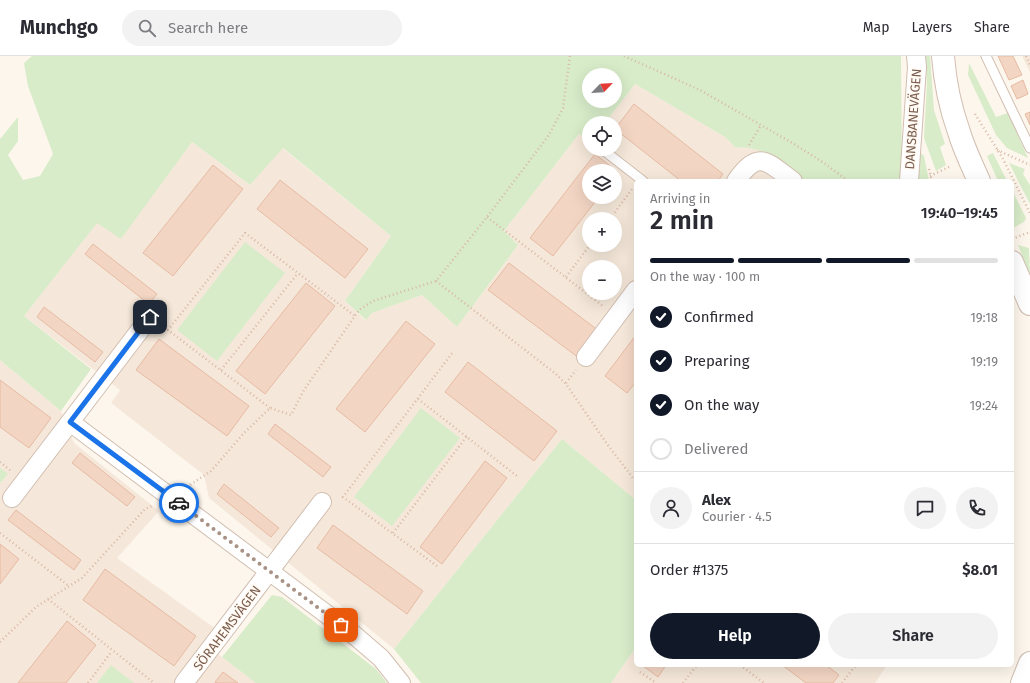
<!DOCTYPE html>
<meta charset="utf-8">
<style>
:root{--surface:#fff;--page:#f2f2f3;--text:#2b2b33;--muted:#7c7c81;--line:#e1e1e2;--accent:#111827}
body{margin:0;font-family:"Fira Sans",sans-serif;background:var(--page);color:var(--text);height:100vh;display:flex;flex-direction:column;font-size:15px;white-space:nowrap}
*{box-sizing:border-box;margin:0}
p{font-size:13px;color:var(--muted)}
.icon{flex:none;width:22px;height:22px;fill:none;stroke:currentColor;stroke-width:2;stroke-linecap:round;stroke-linejoin:round}
.map{position:relative;flex:1;overflow:hidden}
.sheet{position:absolute;left:634px;top:123px;width:380px;height:488px;display:flex;flex-direction:column;background:var(--surface);border-radius:6px;box-shadow:0 4px 16px #0002}
.sheet>*{flex:none}
.needle{width:26px;rotate:65deg}
.controls{position:absolute;left:582px;top:12px;display:grid;gap:8px}
.controls a{display:grid;place-items:center;width:40px;height:40px;border-radius:50%;background:var(--surface);box-shadow:0 4px 16px #0002;font-size:20px}
.pin{position:absolute;display:grid;place-items:center;width:34px;height:34px;color:#fff;margin:-17px;border-radius:8px;box-shadow:0 2px 6px #0006}
.courier{position:absolute;display:grid;place-items:center;width:40px;height:40px;margin:-20px;border:3px solid #1a73e8;border-radius:50%;background:#fff;color:#222;box-shadow:0 1px 5px #0007}
.head em{font-style:normal;font-weight:600}
.head div{display:flex;flex-direction:column-reverse}
.head{display:flex;align-items:center;justify-content:space-between;height:68px;padding:0 16px}
h1{font-size:26px;font-weight:600;line-height:30px}
.bar{display:grid;grid-template-columns:repeat(4,1fr);gap:6px 4px;align-content:center;height:48px;padding:0 16px}
.bar i{height:5px;border-radius:3px;background:var(--line)}
.bar .current{background:var(--accent)}
.bar p{grid-column:span 4}
.line{display:flex;align-items:center;gap:10px;padding:0 16px;border-top:1px solid var(--line)}
.line div{flex:1}
.round{display:grid;place-items:center;flex:none;width:42px;height:42px;border-radius:21px;background:var(--page)}
ol{padding:0 16px;list-style:none}
li{display:flex;align-items:center;gap:12px;height:44px}
li p{margin-inline-start:auto}
li .icon{padding:4px;border-radius:50%;background:var(--accent);color:#fff;stroke-width:4}
li:last-child{color:var(--muted)}
li i{width:22px;height:22px;border:2px solid var(--line);border-radius:50%}
.action{display:flex;gap:8px;margin-top:auto;padding:8px 16px}
.action a{flex:1;height:46px;border-radius:24px;background:var(--accent);color:#fff;font-size:16px;font-weight:600;line-height:46px;text-align:center}
.action a+a{background:var(--page);color:var(--text)}
header{display:flex;align-items:center;gap:24px;box-sizing:border-box;height:56px;padding:0 20px;background:var(--surface);border-bottom:1px solid var(--line)}
header strong{font-size:19px}
nav{display:flex;gap:22px;margin-inline-start:auto;font-size:14px}
.search{width:280px;height:36px;background:var(--page);display:flex;align-items:center;gap:10px;box-sizing:border-box;padding:0 14px;border-radius:22px;color:var(--muted);font-size:15px}
.map>svg:first-child{display:block}
.residential{fill:#f5e8da;fill-rule:evenodd}
.green{fill:#d8ecc9;fill-rule:evenodd}
.building{fill:#f3d5c3;stroke:#e6bba3}
.lines{fill:none;stroke-linecap:round;stroke-linejoin:round}
.service-casing{stroke:#d1beb0;stroke-width:11}
.minor-casing{stroke:#d1beb0;stroke-width:20}
.tertiary-casing{stroke:#d1beb0;stroke-width:24}
.path{stroke:#d9b8a5;stroke-width:2.5;stroke-dasharray:1 3;stroke-linecap:butt}
.service{stroke:#fff;stroke-width:9}
.minor{stroke:#fff;stroke-width:18}
.tertiary{stroke:#fff;stroke-width:22}
.done{stroke:#a89285;stroke-width:4;stroke-dasharray:0 7.2}
.route{stroke:#1a73e8;stroke-width:5}
.labels{text-anchor:middle;dominant-baseline:central;stroke-width:3;stroke-linejoin:round;paint-order:stroke}
.street-label{font-size:13px;fill:#7a5c4d;stroke:#fffaf3}
</style>
<header>
<strong>Munchgo</strong>
<div class="search"><svg class="icon" aria-label="search" viewBox="0 0 24 24"><circle cx="10" cy="10" r="6"/><path d="M15 15l6 6"/></svg>Search here</div>
<nav><a>Map</a><a>Layers</a><a>Share</a></nav>
</header>
<div class="map">
<svg width="1030" height="627" viewBox="0 0 1030 627">
<rect width="100%" height="100%" fill="#fdf6ec"/>
<path class="residential" d="M1022,0H1030V16Z
M635,28L725,81L735,91L749,92L766,95L805,125H636V444L562,383L394,593L209,442L204,419L111,347L120,334L24,260L97,166L121,182L192,86L250,129L282,92L391,180L345,245L365,264L372,257L422,239L457,271L518,189L504,175L579,78L589,85V93H615V67H605ZM589,115H615V141H589ZM589,163H615V189H589ZM589,211H615V237H589Z
M0,304L61,355L74,387L159,455L117,502L216,573L205,588L256,627H0Z
M636,591V609H887L875,627H611Z"/>
<path class="green" d="M32,0H901L902,125H805L766,96L749,92L735,91L725,81L635,28L605,67H589V85L579,78L504,175L518,189L457,271L422,239L372,257L366,264L345,245L391,180L283,92L250,129L192,86L121,183L97,167L24,260L91,313L61,355L0,304V83L18,61V85L8,99L23,124L40,120L53,98L28,30L24,7ZM589,19H615V45H589Z
M926,0H930L934,54L945,88L940,91L946,109L936,115L924,82L927,27Z
M969,7L996,61L1008,57L1028,102L1007,92L996,79L968,19Z
M920,96L924,100L929,125H917Z
M993,97L1007,125H998L987,100Z
M1009,107L1025,113L1023,118L1030,129V148Z
M1012,134L1026,162L1024,166L1013,172Z
M245,186L285,217L217,305L177,274Z
M1018,189L1029,192L1030,219Z
M421,352L460,382L392,470L354,441Z
M562,383L636,444V591L611,627H421L394,593Z
M0,412L8,418L0,427Z
M272,539L282,541L376,613L387,627H256L222,601Z
M111,609L134,627H97Z"/>
<path class="building" d="M998,0H1013L1022,19L1009,24Z
M1023,24L1028,38L1017,43L1011,30Z
M634,48L723,118L718,125H681L615,73Z
M1030,56V69L1025,58Z
M595,98L618,116L615,120V115H589V141H599L553,200L530,182Z
M213,109L243,133L173,220L143,197Z
M280,124L368,193L345,222L257,153Z
M93,188L157,238L149,248L85,198Z
M509,207L599,275L579,302L488,234Z
M306,227L335,250L265,338L236,315Z
M44,251L103,296L95,306L37,261Z
M406,265L435,288L365,376L336,353Z
M636,279V326L627,337L605,320Z
M159,283L249,350L227,380L136,314Z
M468,306L557,375L534,405L445,336Z
M0,324L51,362L29,392L0,371Z
M275,368L331,411L323,421L268,378Z
M80,397L135,441L127,450L72,407Z
M485,405L507,422L442,508L420,491Z
M224,428L279,472L271,481L217,438Z
M16,454L81,504L74,514L8,464Z
M333,469L423,535L407,558L317,492Z
M0,488L19,503L0,528Z
M105,513L196,580L174,610L83,544Z
M67,565L96,589L66,627H18Z
M642,609H666L658,621Z
M782,609H826L839,619L833,627H806Z
M223,616L238,627H217L215,626Z"/>
<g class="lines">
<g class="service-casing">
<path id="service" d="M986,0L1030,92
M602,93L643,125"/>
</g>
<g class="minor-casing">
<path id="minor" d="M736,125C759,93 766,105 793,125
M909,125L917,11L916,0
M150,261L70,366L353,578L381,602L401,627
M586,301L636,234
M12,442L70,366
M184,627L322,446"/>
</g>
<g class="tertiary-casing">
<path id="tertiary" d="M943,0C945,26 950,51 959,76C964,93 972,109 979,125
M1012,206L1030,248
M1022,627L1030,607"/>
</g>
<path class="path" d="M624,0L700,34L794,88L824,107L848,125
M1026,0L1030,9
M975,58L1002,101L1030,157
M749,89L761,69
M997,94L1030,109
M929,113L932,125
M930,120L951,110
M487,161L603,250
M610,163L632,133
M1012,183L1030,176
M566,221L590,189
M436,225L556,318L566,328L607,388L636,426
M221,314L298,217
M566,327L576,314
M418,343L517,420
M270,352L168,274L245,177L355,260
M0,406L11,415
M187,431L211,415L244,377L270,352L291,359L304,334L359,254L373,245L436,225L487,161L549,79L563,52L570,0
M0,477L69,530
M393,477L467,380
M437,510L343,441L453,296
M48,543L154,627
M0,586L36,551L82,522L145,453L152,450
M740,609L764,627
M640,616L656,627
M88,627L112,595
M683,627L697,609
M842,627L856,609"/>
<use href="#service" class="service"/>
<use href="#minor" class="minor"/>
<use href="#tertiary" class="tertiary"/>
</g>
<g class="lines">
<path class="done" d="M179,447L341,569"/>
<path class="route" d="M150,261L70,366L179,447"/>
</g>
<g class="labels">
<g class="street-label">
<text transform="translate(913 63) rotate(-86)">DANSBANEVÄGEN</text>
<text transform="translate(227 572) rotate(-53)">SÖRAHEMSVÄGEN</text>
</g>
</g>
</svg>
<div class="controls">
<a><svg class="needle" viewBox="-14 -14 28 28"><path d="M0-13l5 13h-10z" fill="#e53935"/><path d="M0 13l5-13h-10z" fill="#7c7c81"/></svg></a>
<a><svg class="icon" aria-label="locate" viewBox="0 0 24 24"><circle cx="12" cy="12" r="6"/><path d="M12 2v4M12 18v4M2 12h4M18 12h4"/></svg></a>
<a><svg class="icon" aria-label="layers" viewBox="0 0 24 24"><path d="M12 4l9 5-9 5-9-5zM3 14l9 5 9-5"/></svg></a>
<a>+</a>
<a>−</a>
</div>
<div class="pin" style="left:341px;top:569px;background:#ea580c"><svg class="icon" aria-label="bag" viewBox="0 0 24 24"><path d="M5 8h14l-1 12H6zM9 8a3 3 0 0 1 6 0"/></svg></div>
<div class="pin" style="left:150px;top:261px;background:#1f2937"><svg class="icon" aria-label="home" viewBox="0 0 24 24"><path d="M3 11l9-7 9 7M6 9v11h12V9"/></svg></div>
<div class="courier" style="left:179px;top:447px"><svg class="icon" aria-label="car" viewBox="0 0 24 24"><path d="M5 17H2v-5l4-1 3-4h7l3 4 3 1v5h-3M9 17h6M6 11h13"/><circle cx="7" cy="17" r="2"/><circle cx="17" cy="17" r="2"/></svg></div>
<section class="sheet">
<div class="head"><div><h1>2 min</h1><p>Arriving in</p></div><em>19:40–19:45</em></div>
<div class="bar"><i class="current"></i><i class="current"></i><i class="current"></i><i></i><p>On the way · 100 m</p></div>
<ol>
<li><svg class="icon" aria-label="check" viewBox="0 0 24 24"><path d="M5 12l5 5 9-10"/></svg>Confirmed<p>19:18</p></li>
<li><svg class="icon" aria-label="check" viewBox="0 0 24 24"><path d="M5 12l5 5 9-10"/></svg>Preparing<p>19:19</p></li>
<li><svg class="icon" aria-label="check" viewBox="0 0 24 24"><path d="M5 12l5 5 9-10"/></svg>On the way<p>19:24</p></li>
<li><i></i>Delivered</li>
</ol>
<div class="line" style="height:72px"><a class="round"><svg class="icon" aria-label="person" viewBox="0 0 24 24"><circle cx="12" cy="8" r="4"/><path d="M4 21q1-7 8-7t8 7"/></svg></a><div><b>Alex</b><p>Courier · 4.5</p></div><a class="round"><svg class="icon" aria-label="chat" viewBox="0 0 24 24"><path d="M4 5h16v11H9l-5 4z"/></svg></a><a class="round"><svg class="icon" aria-label="phone" viewBox="0 0 24 24"><path d="M5 4h4l2 5-3 2q2 4 5 5l2-3 5 2v4C11 20 4 13 5 4z"/></svg></a></div>
<div class="line" style="height:52px"><div>Order #1375</div><b>$8.01</b></div>
<div class="action"><a>Help</a><a>Share</a></div>
</section>
</div>
